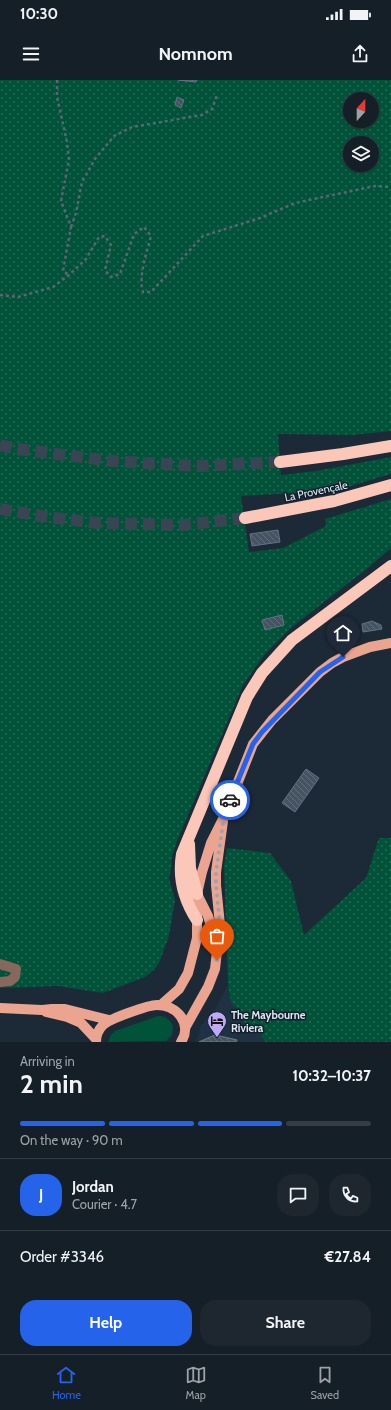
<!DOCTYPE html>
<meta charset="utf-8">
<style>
:root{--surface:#151f28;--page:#1e2730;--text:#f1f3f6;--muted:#9da2a8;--line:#343d45;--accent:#2563eb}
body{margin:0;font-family:Cabin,sans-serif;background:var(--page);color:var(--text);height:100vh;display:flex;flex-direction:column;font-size:15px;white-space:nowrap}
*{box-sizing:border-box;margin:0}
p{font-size:13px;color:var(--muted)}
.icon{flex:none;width:22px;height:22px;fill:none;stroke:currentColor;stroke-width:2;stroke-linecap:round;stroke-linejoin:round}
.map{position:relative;height:962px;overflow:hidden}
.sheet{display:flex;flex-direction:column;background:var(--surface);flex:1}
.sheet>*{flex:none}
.needle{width:26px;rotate:21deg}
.controls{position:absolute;left:343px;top:12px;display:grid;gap:8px}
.controls a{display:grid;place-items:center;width:36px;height:36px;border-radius:50%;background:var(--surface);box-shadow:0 1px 3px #0004,0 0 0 1px var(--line);font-size:20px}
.pin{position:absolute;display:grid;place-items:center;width:34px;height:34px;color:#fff;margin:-41px -17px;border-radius:50% 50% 50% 0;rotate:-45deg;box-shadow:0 0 4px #0007}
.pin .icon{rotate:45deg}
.courier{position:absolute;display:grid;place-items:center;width:40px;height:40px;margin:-20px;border:3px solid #2563eb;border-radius:50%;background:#fff;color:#222;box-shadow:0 1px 5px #0007}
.summary em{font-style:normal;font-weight:700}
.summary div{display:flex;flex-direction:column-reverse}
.summary{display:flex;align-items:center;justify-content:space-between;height:68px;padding:0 20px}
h1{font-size:26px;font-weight:700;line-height:30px}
.bar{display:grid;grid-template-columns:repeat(4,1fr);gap:6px 4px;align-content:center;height:48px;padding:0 20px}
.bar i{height:5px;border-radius:3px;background:var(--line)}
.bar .on{background:var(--accent)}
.bar p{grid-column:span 4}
.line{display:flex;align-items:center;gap:10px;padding:0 20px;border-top:1px solid var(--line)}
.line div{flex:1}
.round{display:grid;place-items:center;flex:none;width:42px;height:42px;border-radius:16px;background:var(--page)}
.button{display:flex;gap:8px;margin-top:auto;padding:8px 20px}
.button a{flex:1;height:46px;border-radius:16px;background:var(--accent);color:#fff;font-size:16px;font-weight:700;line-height:46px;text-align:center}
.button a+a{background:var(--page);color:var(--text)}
.status{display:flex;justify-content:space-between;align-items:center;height:28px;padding:0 20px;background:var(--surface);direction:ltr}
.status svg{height:11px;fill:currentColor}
header{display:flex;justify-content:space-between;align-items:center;height:52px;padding:0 20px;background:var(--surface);font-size:18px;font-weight:700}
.dock{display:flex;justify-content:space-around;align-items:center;height:56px;border-top:1px solid var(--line);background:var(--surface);font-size:11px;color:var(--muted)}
.dock a{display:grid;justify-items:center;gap:2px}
.dock .on{color:var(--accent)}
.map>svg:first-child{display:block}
.built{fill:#1f3244}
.grass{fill:url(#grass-dots);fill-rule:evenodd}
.garden{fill:#005239}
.building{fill:url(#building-back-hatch);stroke:#637281}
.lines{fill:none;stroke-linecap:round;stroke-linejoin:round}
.highway-tunnel{stroke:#394552;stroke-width:12;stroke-dasharray:12 6;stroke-linecap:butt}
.path{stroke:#5b6672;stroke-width:2.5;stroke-dasharray:3 3;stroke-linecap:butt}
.minor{stroke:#88675d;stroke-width:10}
.major{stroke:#eaa490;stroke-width:10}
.highway{stroke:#fac7b8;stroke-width:12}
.done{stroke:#9aa4ae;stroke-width:4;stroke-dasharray:0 7.2}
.route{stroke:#2563eb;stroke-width:5}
.labels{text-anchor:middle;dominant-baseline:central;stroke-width:3;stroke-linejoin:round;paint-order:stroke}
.street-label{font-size:11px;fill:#dee6ef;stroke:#121f2c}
.poi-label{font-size:11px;font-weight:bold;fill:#dee6ef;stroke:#121f2c;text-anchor:start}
</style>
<div class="status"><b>10:30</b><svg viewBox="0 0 49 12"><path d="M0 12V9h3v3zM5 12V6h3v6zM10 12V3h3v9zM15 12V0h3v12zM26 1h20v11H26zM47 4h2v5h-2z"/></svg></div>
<header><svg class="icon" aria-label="menu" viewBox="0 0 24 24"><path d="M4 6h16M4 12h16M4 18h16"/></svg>Nomnom<svg class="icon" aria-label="share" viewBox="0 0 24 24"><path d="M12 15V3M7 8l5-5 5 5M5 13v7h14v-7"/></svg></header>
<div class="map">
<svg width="391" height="962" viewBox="0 0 391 962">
<defs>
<pattern id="grass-dots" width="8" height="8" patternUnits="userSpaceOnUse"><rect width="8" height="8" fill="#005239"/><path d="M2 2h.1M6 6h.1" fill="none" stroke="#256b56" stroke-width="1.8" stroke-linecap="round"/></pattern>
<pattern id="building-back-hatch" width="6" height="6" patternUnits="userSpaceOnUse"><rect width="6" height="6" fill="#455362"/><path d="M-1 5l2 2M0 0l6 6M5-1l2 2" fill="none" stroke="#5f6c79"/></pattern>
</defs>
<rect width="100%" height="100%" fill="#1c2936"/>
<path class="built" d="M228,905L231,922L257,947L265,962H196L201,946L215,929Z"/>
<path class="grass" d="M0,0H391V351L353,355L278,354L281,395L316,391L391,377V394L347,407L315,412L241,416L249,472L283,468L326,446L325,439L391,419V468L368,488L292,547L265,574L243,605L177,761L172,777L171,790L169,798L175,820L169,856L159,883L154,890L145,897L103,913L58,906L0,908ZM350,19H372V41H350ZM350,63H372V85H350Z
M379,758H391V962H265L257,948L243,942V935L231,922L228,905L224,785L227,768L270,773L291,801L304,855L366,798Z"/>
<path class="garden" d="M158,936C165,936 170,939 173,946L172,955L166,961L108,962L111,955L115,951Z"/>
<path class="building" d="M178,0H197L196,2Z
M177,17L184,20L181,28L175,25Z
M278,450L280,462L252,466L250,454Z
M282,535L284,545L265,550L262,540Z
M372,541L381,545L382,549L363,552L362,544Z
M306,689L319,698L295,732L282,723Z
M215,955L237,960L236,962H199Z
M215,955L237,960L236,962H199Z"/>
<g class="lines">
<path class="highway-tunnel" d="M0,365L17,369L112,381L197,386L280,382
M0,429L40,436L96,443L183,445L245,438"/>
<path class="path" d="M57,0V17L67,62L69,80L61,121L71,147L63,191L69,195
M71,147L76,133L82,102L95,79L114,56L132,47L202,35L212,29L217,15
M0,215L18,217L53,207L69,195L86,179L99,157L105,156L111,165L105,190L111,197L120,194L134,154L144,147L151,156C147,171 138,197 143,212H151L203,156L260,138L295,123L375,106L391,107"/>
<path class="minor" d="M0,884L16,889L15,897L10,901L0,902"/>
<path class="major" d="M198,816L208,836L216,862
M161,925L179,909L188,893L197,858V814L202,792L211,763L224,737L253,664L272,640L320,592L332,583L343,577L370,567L391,563
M0,928L42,930L52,929H65L109,940
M46,932L67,937L81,943L96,959
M185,948L208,907L215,889L220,845L216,805V792L223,741
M96,962C96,956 99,949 103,945C109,939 148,925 157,925C177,925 193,944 181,962"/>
<path class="highway" d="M280,382L343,374L391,366
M245,438L334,421L391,405
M189,764L190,788L197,814
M197,840C184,820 178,798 182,774L247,617L262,593L292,560L391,486"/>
</g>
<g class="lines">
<path class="done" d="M217,880L220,845L216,805V792L224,737L230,720"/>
<path class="route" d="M230,720L253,664L262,652L320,592L343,577"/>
</g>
<defs>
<g id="hotel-pin" transform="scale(1)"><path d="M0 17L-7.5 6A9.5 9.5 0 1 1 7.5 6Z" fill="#bda9f5" stroke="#121f2c"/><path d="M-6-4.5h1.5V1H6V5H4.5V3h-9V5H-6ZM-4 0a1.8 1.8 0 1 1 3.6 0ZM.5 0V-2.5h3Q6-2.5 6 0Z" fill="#111"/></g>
</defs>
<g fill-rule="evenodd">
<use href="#hotel-pin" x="217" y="941"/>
</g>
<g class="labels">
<g class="street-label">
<text transform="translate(316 411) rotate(-12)">La Provençale</text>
</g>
<g class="poi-label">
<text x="231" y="935">The Maybourne<tspan x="231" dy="13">Riviera</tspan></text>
</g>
</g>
</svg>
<div class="controls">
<a><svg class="needle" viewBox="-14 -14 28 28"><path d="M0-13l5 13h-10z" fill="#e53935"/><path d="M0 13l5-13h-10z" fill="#9da2a8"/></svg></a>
<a><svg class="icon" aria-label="layers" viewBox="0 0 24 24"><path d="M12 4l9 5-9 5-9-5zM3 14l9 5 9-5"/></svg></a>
</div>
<div class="pin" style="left:217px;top:880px;background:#ea580c"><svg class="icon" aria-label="bag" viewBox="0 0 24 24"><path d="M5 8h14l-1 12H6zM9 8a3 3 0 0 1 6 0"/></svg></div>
<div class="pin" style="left:343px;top:577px;background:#1f2937"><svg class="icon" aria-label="home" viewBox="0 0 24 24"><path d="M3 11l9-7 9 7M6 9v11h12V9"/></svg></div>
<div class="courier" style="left:230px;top:720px"><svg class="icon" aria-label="car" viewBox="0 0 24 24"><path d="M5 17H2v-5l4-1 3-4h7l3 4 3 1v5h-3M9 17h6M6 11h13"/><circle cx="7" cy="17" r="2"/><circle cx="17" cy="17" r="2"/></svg></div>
</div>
<section class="sheet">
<div class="summary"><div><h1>2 min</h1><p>Arriving in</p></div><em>10:32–10:37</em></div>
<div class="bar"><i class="on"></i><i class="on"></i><i class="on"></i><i></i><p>On the way · 90 m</p></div>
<div class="line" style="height:72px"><b class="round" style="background:var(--accent);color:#fff">J</b><div><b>Jordan</b><p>Courier · 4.7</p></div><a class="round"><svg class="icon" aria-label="chat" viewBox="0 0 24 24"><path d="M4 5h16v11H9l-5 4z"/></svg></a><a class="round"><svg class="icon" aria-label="phone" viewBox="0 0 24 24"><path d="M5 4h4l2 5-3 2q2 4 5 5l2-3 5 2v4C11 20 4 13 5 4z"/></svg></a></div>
<div class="line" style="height:52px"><div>Order #3346</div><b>€27.84</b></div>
<div class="button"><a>Help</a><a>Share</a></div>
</section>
<nav class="dock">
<a class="on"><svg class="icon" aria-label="home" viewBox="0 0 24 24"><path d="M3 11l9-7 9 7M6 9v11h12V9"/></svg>Home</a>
<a><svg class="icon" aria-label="map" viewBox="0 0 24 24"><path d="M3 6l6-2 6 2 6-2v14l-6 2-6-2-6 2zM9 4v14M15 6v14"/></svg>Map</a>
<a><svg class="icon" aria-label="saved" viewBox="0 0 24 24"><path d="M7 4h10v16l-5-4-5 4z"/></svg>Saved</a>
</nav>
